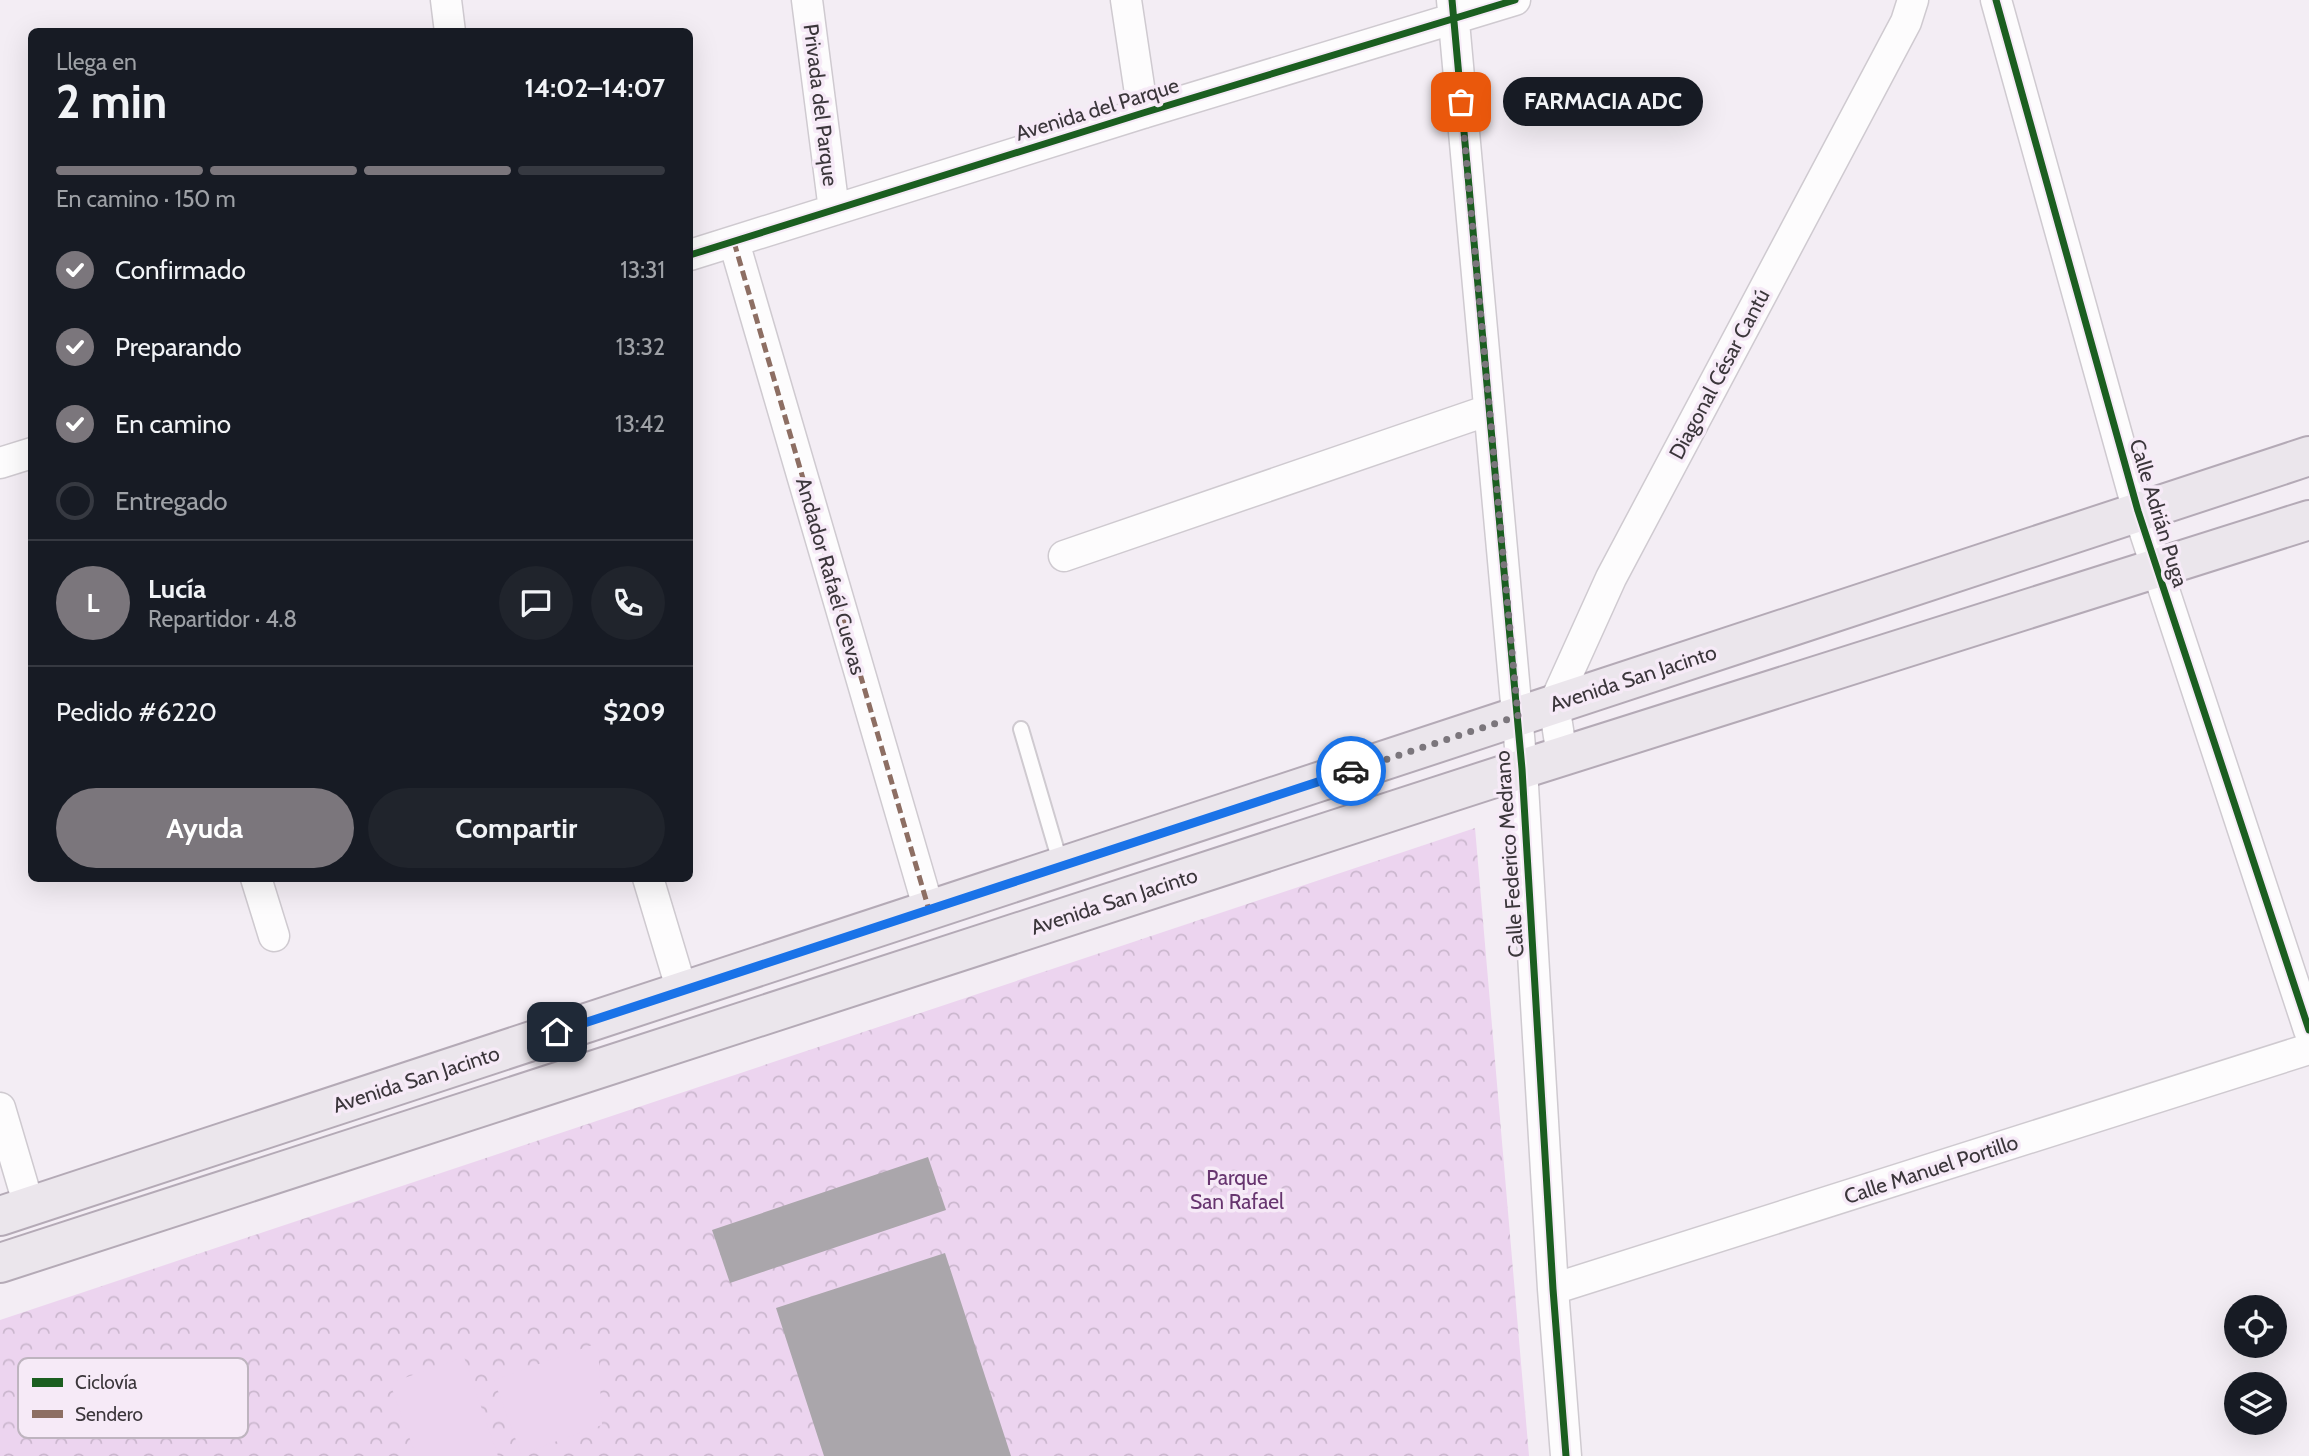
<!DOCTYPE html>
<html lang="es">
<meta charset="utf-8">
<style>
:root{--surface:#171b24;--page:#20242c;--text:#f1f3f6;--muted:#9ea1a6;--line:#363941;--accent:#7b767c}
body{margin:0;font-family:Cabin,sans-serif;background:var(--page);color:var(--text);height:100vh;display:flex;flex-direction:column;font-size:26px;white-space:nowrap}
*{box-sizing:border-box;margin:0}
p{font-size:23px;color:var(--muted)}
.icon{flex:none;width:38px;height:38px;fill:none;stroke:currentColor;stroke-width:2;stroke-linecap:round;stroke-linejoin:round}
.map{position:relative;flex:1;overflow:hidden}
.panel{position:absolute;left:28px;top:28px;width:665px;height:854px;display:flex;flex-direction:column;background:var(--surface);border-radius:10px;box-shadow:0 7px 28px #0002}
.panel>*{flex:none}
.buttons{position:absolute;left:2224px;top:1295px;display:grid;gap:14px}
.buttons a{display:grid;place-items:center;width:63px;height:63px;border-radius:50%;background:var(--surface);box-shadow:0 7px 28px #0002;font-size:35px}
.pin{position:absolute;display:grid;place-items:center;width:60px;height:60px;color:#fff;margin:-30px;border-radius:14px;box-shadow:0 4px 10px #0006}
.courier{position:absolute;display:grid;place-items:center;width:70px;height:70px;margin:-35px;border:5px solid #1a73e8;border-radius:50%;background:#fff;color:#222;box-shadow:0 2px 9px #0007}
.bubble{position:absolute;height:49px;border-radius:24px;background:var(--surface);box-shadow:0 7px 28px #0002;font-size:23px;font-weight:700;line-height:49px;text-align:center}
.overview em{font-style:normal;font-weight:700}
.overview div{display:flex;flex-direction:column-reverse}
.overview{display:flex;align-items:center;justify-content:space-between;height:119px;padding:0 28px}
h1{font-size:46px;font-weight:700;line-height:52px}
.bar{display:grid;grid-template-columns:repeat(4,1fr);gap:10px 7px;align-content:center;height:84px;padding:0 28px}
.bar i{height:9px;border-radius:5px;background:var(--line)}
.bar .selected{background:var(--accent)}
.bar p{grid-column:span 4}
.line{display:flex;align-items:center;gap:18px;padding:0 28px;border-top:2px solid var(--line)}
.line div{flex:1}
.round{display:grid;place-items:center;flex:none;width:74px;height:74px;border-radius:37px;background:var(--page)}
ol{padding:0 28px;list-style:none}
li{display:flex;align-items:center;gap:21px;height:77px}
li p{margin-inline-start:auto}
li .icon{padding:7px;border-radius:50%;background:var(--accent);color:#fff;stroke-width:4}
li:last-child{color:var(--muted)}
li i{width:38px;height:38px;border:4px solid var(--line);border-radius:50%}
.cta{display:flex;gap:14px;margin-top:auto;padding:14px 28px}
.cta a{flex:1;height:80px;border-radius:42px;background:var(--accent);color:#fff;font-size:28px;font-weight:700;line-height:80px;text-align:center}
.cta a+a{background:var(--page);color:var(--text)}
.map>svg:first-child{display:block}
.park{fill:url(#park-crowns)}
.garden{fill:#ecd4ef}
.building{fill:#aaa6ab}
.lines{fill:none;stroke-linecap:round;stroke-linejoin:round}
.service-casing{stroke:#cfcad0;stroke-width:18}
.minor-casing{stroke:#cfcad0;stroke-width:33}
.primary-casing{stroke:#b4aab6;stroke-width:42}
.service{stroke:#fdfcfd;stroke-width:14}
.minor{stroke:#fdfcfd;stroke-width:30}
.primary{stroke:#ebe6ec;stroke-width:38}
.quiet{stroke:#8d6e63;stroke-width:5;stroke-dasharray:10 5;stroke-linecap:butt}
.cycleway-casing{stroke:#f6eaf7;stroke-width:11}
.cycleway{stroke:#1b5e20;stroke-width:7}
.done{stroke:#7b767c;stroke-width:7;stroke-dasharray:0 12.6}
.route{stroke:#1a73e8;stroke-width:9}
.labels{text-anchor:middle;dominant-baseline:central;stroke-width:7;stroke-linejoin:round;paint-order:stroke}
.street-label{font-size:21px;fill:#3b363b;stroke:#f6eaf7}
.park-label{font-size:21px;fill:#67356f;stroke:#f6eaf7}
.key{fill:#f6eaf7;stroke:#beb4bf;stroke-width:2}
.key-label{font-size:19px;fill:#3b363b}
</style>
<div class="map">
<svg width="2309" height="1456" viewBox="0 0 2309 1456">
<defs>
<pattern id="park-crowns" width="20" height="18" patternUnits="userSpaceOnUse" patternTransform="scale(1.75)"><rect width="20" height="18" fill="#ecd4ef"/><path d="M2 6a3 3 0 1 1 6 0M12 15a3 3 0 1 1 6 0" fill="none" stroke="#cbb7ce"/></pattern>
</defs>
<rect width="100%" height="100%" fill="#f3edf4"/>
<path class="park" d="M1475,828L1529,1456H0V1320Z"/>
<path class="garden" d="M598,1343L602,1425L521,1454L494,1380Z
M464,1357L498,1456H416L390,1383Z"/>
<path class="building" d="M928,1157L946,1210L730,1283L712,1230Z
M945,1253L1011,1456H824L776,1308Z"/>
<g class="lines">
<g class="service-casing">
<path id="service" d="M1021,729L1061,865"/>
</g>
<g class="minor-casing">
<path id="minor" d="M446,0L450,32
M807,0L834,210
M1126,0L1143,113
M1452,0L1522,769L1553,1289L1566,1456
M1996,0L2138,511L2309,1030
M734,242L929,910
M690,255L1143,113L1515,0
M0,463L32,453
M1064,556L1489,410
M1562,756L1554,704L1611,578L1906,22L1913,0
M256,878L274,936
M648,878L682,991
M0,1108L29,1206
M1553,1289L2309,1049"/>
</g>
<g class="primary-casing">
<path id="primary" d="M0,1216L2309,456
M0,1263L1522,769L2309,520"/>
</g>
<use href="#service" class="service"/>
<use href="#minor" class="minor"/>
<use href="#primary" class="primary"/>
<path class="quiet" d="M734,242L929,910"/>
<g class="cycleway-casing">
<path id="cycleway" d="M1452,0L1522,769L1553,1289L1566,1456
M1996,0L2138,511L2309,1030
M690,255L1143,113L1515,0"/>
</g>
<use href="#cycleway" class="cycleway"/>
</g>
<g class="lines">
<path class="done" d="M1351,771L1518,716L1461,102"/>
<path class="route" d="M557,1032L1351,771"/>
</g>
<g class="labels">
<g class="street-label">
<text transform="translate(821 105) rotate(83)">Privada del Parque</text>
<text transform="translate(1097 109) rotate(-17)">Avenida del Parque</text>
<text transform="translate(1719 374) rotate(-62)">Diagonal César Cantú</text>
<text transform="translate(2159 513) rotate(73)">Calle Adrián Puga</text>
<text transform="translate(831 576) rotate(74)">Andador Rafaél Cuevas</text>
<text transform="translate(1633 678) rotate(-18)">Avenida San Jacinto</text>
<text transform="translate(1509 854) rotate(-94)">Calle Federico Medrano</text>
<text transform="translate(1114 901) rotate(-18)">Avenida San Jacinto</text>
<text transform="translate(416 1079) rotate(-18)">Avenida San Jacinto</text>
<text transform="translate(1931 1169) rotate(-18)">Calle Manuel Portillo</text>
</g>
<g class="park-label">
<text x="1237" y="1177">Parque<tspan x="1237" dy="24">San Rafael</tspan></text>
</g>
</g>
<rect x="18" y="1358" width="230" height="80" rx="10" class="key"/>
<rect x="32" y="1378" width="31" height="9" fill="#1b5e20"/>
<rect x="32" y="1410" width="31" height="8" fill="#8d6e63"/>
<g class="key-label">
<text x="75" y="1389">Ciclovía</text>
<text x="75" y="1421">Sendero</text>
</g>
</svg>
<div class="buttons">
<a><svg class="icon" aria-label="locate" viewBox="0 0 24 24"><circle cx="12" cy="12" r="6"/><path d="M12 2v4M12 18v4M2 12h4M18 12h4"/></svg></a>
<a><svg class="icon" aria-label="layers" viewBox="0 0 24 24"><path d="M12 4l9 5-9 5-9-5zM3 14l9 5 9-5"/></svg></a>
</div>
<div class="pin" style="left:1461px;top:102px;background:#ea580c"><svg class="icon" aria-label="bag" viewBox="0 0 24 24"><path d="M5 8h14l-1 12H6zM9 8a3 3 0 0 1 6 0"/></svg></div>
<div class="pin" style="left:557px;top:1032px;background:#1f2937"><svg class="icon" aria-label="home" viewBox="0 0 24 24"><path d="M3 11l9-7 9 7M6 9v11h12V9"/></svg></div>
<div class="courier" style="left:1351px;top:771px"><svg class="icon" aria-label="car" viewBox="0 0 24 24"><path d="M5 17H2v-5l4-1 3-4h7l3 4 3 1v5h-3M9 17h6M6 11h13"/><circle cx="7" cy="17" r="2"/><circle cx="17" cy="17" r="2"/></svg></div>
<div class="bubble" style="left:1503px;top:77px;width:200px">FARMACIA ADC</div>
<section class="panel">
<div class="overview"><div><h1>2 min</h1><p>Llega en</p></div><em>14:02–14:07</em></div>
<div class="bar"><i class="selected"></i><i class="selected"></i><i class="selected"></i><i></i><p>En camino · 150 m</p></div>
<ol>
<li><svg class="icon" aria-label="check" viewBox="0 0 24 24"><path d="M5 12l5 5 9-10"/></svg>Confirmado<p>13:31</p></li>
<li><svg class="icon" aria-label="check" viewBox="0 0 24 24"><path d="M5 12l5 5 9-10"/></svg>Preparando<p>13:32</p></li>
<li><svg class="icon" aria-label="check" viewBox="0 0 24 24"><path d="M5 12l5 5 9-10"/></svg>En camino<p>13:42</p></li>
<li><i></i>Entregado</li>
</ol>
<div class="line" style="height:126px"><b class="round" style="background:var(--accent);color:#fff">L</b><div><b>Lucía</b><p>Repartidor · 4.8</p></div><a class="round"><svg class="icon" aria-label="chat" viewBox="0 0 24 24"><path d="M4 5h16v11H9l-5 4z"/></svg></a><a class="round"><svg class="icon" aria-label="phone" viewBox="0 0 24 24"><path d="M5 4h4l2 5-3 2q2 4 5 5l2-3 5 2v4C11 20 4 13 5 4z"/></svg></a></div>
<div class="line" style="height:91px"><div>Pedido #6220</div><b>$209</b></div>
<div class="cta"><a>Ayuda</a><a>Compartir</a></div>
</section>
</div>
